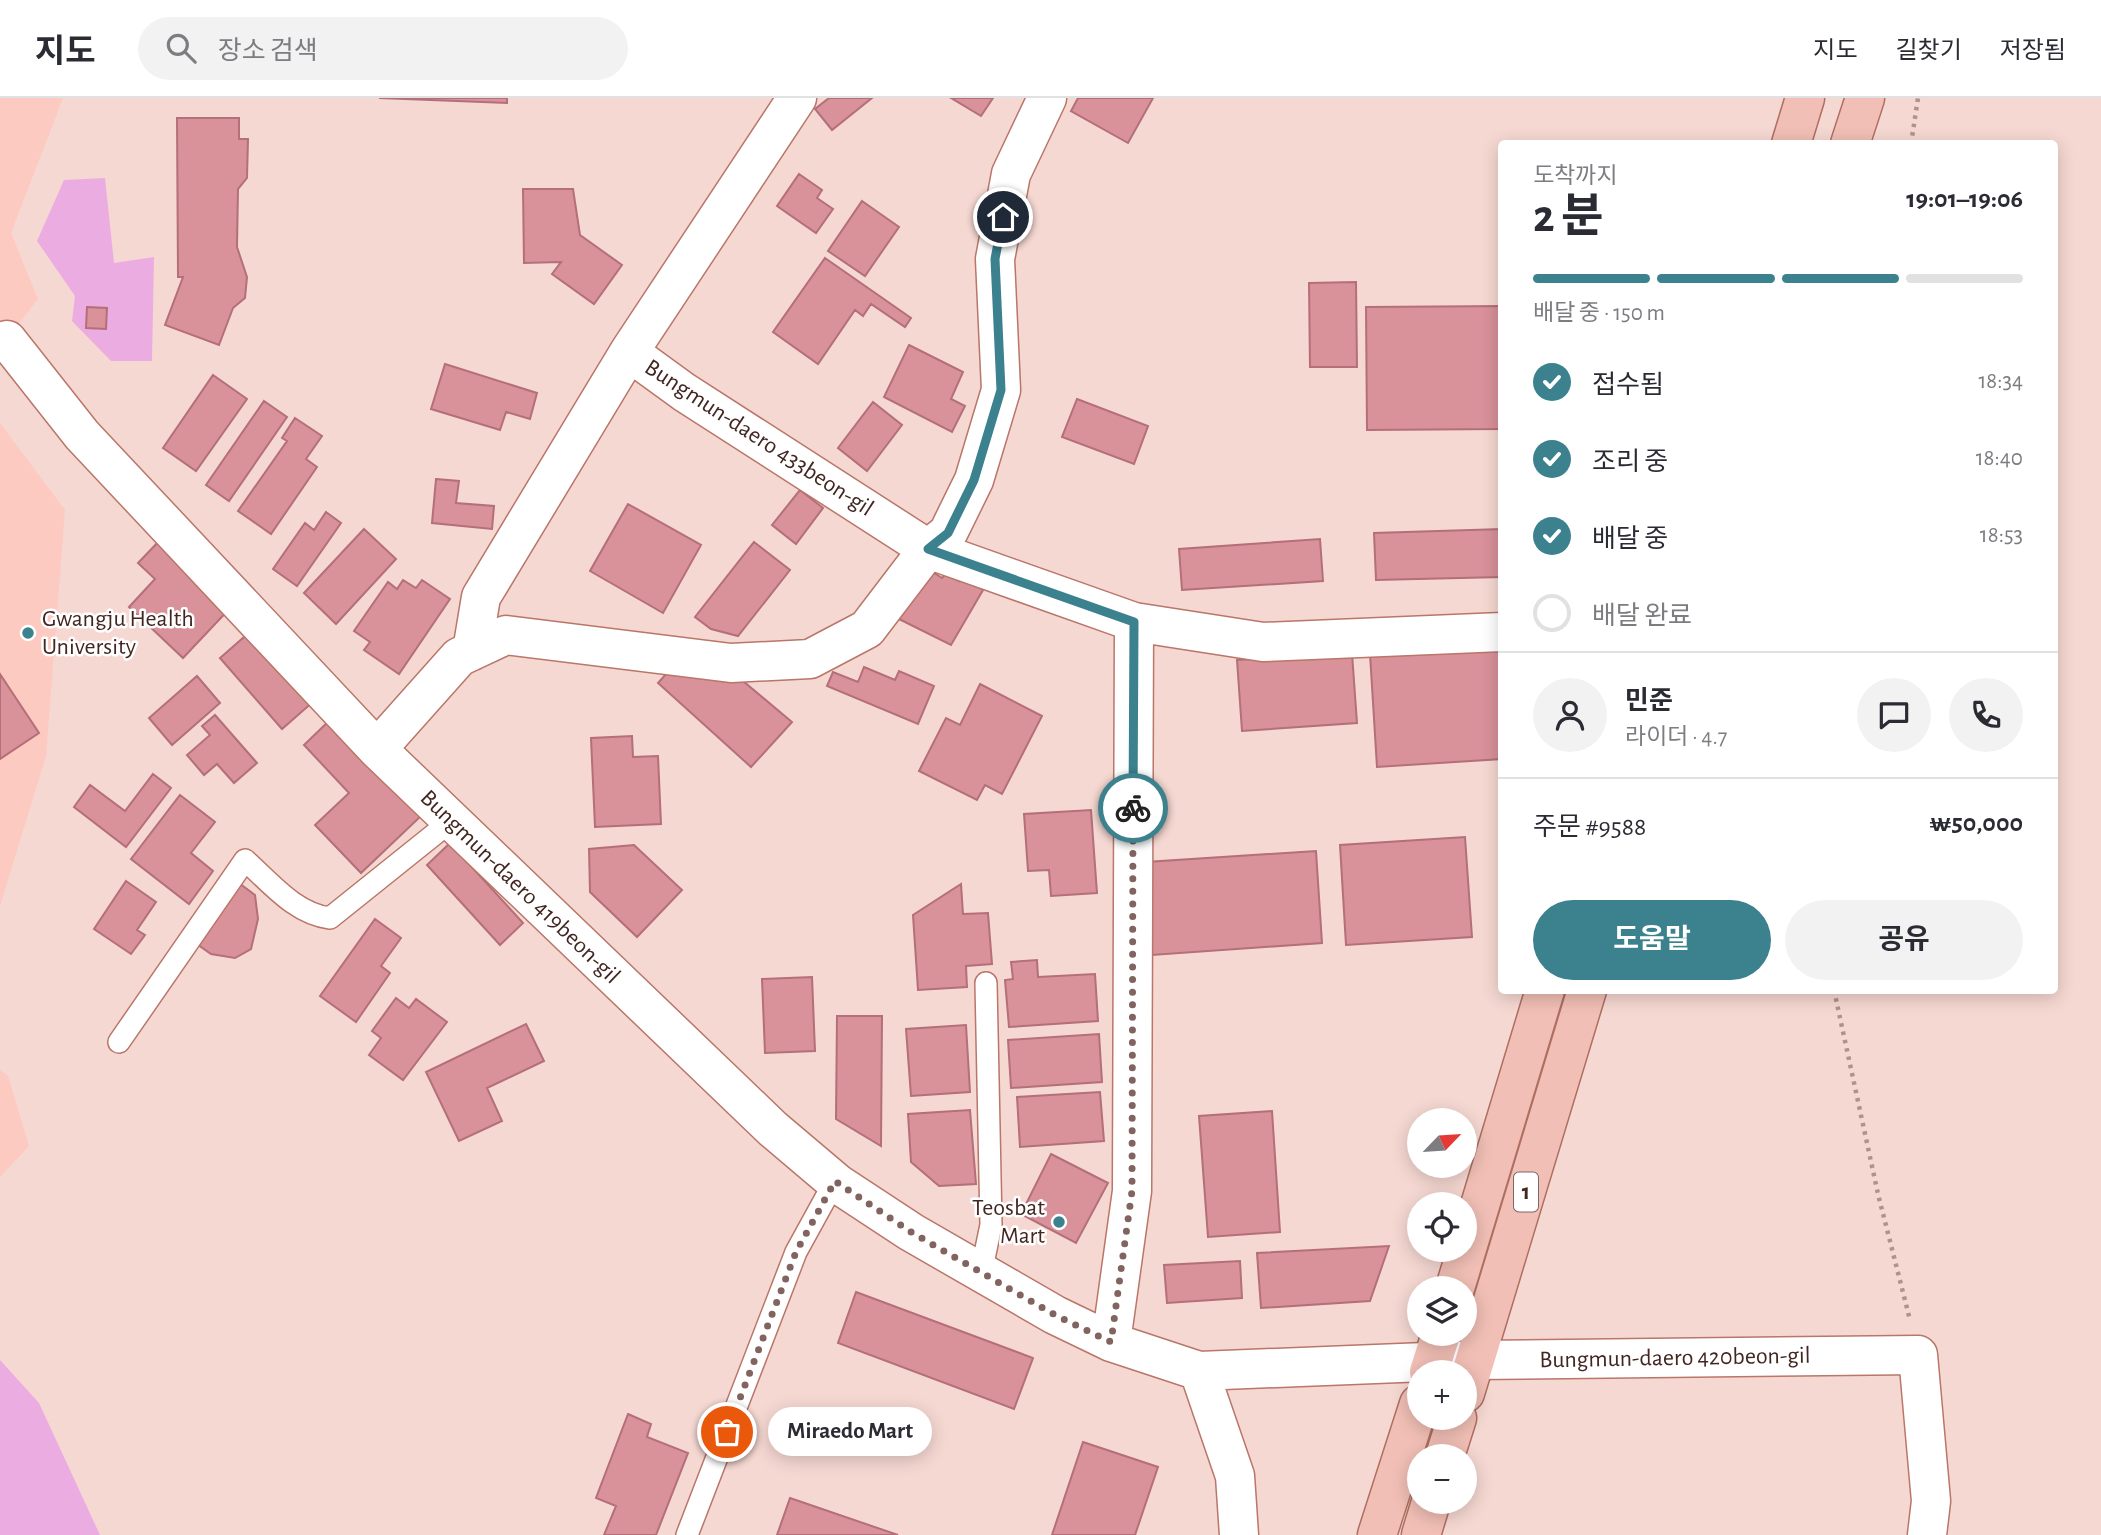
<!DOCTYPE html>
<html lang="ko">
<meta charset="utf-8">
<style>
:root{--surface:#fff;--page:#f2f2f3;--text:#2b2b33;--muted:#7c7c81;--line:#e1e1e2;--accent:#3c818e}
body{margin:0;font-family:"Alegreya Sans","Noto Sans KR",sans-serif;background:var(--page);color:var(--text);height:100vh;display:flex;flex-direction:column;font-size:26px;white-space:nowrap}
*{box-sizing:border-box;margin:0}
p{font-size:23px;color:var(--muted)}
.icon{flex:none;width:38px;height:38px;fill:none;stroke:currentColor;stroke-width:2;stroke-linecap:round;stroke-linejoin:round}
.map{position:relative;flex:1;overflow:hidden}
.details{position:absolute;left:1498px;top:42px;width:560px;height:854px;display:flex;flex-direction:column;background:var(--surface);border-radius:7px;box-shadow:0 4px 18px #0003}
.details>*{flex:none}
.needle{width:46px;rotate:65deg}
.controls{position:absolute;left:1407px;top:1010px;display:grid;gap:14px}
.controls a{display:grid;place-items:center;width:70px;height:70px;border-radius:50%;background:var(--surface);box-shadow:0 4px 18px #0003;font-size:35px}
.pin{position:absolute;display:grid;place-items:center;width:60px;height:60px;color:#fff;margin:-30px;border:4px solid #fff;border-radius:50%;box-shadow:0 2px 7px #0007}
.courier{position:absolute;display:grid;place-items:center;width:70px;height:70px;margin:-35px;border:5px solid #3c818e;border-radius:50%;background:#fff;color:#222;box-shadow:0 2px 9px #0007}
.bubble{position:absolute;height:49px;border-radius:24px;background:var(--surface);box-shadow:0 4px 18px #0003;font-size:23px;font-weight:700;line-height:49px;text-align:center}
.overview em{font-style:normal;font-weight:700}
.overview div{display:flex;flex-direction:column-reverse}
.overview{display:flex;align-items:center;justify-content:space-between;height:119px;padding:0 35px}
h1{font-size:46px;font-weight:700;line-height:52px}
.bar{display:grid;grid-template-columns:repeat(4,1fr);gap:10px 7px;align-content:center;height:84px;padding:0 35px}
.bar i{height:9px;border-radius:5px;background:var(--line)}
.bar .active{background:var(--accent)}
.bar p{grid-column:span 4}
.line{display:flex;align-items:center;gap:18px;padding:0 35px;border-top:2px solid var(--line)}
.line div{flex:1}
.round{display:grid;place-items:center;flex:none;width:74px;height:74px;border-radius:37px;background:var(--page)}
ol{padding:0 35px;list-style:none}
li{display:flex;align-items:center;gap:21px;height:77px}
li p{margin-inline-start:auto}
li .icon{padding:7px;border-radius:50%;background:var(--accent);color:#fff;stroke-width:4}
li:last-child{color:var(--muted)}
li i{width:38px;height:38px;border:4px solid var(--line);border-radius:50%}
.action{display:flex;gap:14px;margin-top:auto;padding:14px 35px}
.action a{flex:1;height:80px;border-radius:42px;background:var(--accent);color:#fff;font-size:28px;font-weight:700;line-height:80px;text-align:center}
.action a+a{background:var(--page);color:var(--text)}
header{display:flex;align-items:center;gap:42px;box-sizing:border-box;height:98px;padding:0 35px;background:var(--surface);border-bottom:2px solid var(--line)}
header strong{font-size:33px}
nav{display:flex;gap:38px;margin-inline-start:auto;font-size:24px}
.search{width:490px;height:63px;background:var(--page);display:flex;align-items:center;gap:18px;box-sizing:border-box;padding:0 24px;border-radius:38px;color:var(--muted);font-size:26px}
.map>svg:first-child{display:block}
.built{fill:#fccac0}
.green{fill:#ebace2}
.building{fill:#d9919a;stroke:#b46f78;stroke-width:2}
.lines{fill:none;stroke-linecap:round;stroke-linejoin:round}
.lane-casing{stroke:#b97669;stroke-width:24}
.street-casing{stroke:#b97669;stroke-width:41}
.primary-casing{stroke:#ae6e61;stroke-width:41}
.path{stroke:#b0928d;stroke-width:4.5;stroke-dasharray:3.5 5;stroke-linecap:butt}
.lane{stroke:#fff;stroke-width:21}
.street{stroke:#fff;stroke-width:38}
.primary{stroke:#f1bfb5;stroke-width:38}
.done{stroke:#81645f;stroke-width:7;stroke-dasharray:0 12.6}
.route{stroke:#3c818e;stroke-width:9}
.poi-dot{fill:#3c818e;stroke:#fff;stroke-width:2.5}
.labels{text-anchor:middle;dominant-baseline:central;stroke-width:5;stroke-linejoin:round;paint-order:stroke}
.shield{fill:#fff;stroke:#7b6764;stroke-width:2}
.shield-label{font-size:23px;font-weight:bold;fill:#422621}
.street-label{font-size:24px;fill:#422621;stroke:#fff}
.poi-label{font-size:24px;fill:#422621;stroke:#fff;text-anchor:start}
</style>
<header>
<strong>지도</strong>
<div class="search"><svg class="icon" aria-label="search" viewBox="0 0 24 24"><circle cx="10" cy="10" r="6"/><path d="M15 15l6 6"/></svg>장소 검색</div>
<nav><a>지도</a><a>길찾기</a><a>저장됨</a></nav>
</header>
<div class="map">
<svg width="2101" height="1437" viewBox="0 0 2101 1437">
<rect width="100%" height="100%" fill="#f6d8d2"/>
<path class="built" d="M0,0H63L11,135L38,201L0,249Z
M0,325L65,412L46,658L0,808Z
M0,972L8,978L29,1048L0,1079Z"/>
<path class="green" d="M105,80L114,165L154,159L152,263H111L72,223L75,198L37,143L64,82Z
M0,1262L39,1305L100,1437H0Z"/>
<path class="building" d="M379,0H507V5Z
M829,0H872L832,32L815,11Z
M951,0H993L981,18Z
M1078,0H1153L1128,45L1071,13Z
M177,20H239V41H248L247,80L238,91L237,149L247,179L245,200L233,210L219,247L165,227L183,179H178Z
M799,76L822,92L817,100L833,111L816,135L777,108Z
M523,91H573L580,137L622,167L594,206L552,176L561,164L524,165Z
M862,103L899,129L865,178L828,153Z
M825,160L911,220L905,229L871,206L863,218L855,212L818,266L773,234Z
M1356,184L1357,269H1310L1309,185Z
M1502,208V331L1367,332L1366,209Z
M87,209L107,210L106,231L86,230Z
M909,247L963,274L951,301L965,308L952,334L884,299Z
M445,266L537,295L530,321L506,314L500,332L431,311Z
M213,277L247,301L196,373L163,350Z
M1077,301L1148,328L1134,366L1062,339Z
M264,303L287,319L229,403L206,387Z
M873,304L902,327L867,373L838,350Z
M295,320L322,338L306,361L317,369L271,436L238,413L287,343L282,340Z
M436,381L459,383L456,405L494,408L492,431L432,425Z
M800,392L823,410L796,446L772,427Z
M628,406L701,447L663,515L590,473Z
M326,414L341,425L297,488L273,471L305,425L314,432Z
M364,431L396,461L336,526L304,495Z
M1502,431V479L1376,482L1374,435Z
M162,440L233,507L183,560L129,509L155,481L138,465Z
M1320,441L1323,483L1182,492L1179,451Z
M754,444L790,472L738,538L711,531L695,519Z
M931,473L942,480L946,475L959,483L962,478L983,492L951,547L899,521Z
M403,482L416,490L422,482L450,501L399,576L364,552L370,544L354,533L388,484L397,491Z
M252,532L314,603L282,631L220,560Z
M1502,547V661L1377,669L1370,556Z
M1352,555L1357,625L1242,633L1237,562Z
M674,567L737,578L792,624L751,669L658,585Z
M864,569L895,582L899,573L934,588L918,626L827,588L833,574L858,584Z
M0,576L39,635L0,661Z
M197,578L220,605L172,647L149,620Z
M980,586L1042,618L1002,696L985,687L977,702L919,673L946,620L960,627Z
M215,617L257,665L234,685L217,666L204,677L187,657L210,637L202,628Z
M332,620L422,717L361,775L315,727L349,695L304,647Z
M632,638L633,659L658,658L661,726L595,729L591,640Z
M153,676L171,690L126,749L74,709L90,687L125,713Z
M180,697L215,724L191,755L213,773L189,806L131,761Z
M1091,712L1097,795L1051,798L1049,772L1028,773L1024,716Z
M1465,739L1472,839L1346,847L1340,747Z
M450,745L523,825L500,847L427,767Z
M634,747L682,792L637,839L590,794L589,751Z
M1316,753L1322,845L1152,857L1146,764Z
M126,783L156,804L137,832L145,837L131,856L94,831Z
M239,785L255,797L258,821L251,851L235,860L211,856L194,844Z
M961,786L963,816L988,815L992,866L966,868L967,889L918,892L913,817Z
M375,821L401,840L381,868L390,875L356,924L320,898Z
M1037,862L1038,879L1095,876L1098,923L1009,929L1005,882L1013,881L1011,864Z
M812,879L815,953L765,955L762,881Z
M396,900L409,910L416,901L447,924L403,982L369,957L381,940L372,933Z
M837,918H882L881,1048L836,1021Z
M526,926L544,963L487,990L502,1023L459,1043L426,974Z
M966,927L970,994L911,998L906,931Z
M1099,936L1102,984L1011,990L1008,942Z
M1100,994L1104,1043L1020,1049L1017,999Z
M970,1012L976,1086L939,1088L911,1064L908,1016Z
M1272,1013L1280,1134L1208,1139L1199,1018Z
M1051,1056L1108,1085L1076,1145L1021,1116Z
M1389,1148L1370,1203L1261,1210L1257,1155Z
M1240,1163L1242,1200L1167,1205L1164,1167Z
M856,1194L1033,1260L1014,1311L838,1245Z
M628,1316L651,1326L647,1339L688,1355L656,1437H604L616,1408L596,1400Z
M1083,1344L1158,1369L1135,1437H1052Z
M790,1400L898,1437H777Z"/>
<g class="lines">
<g class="lane-casing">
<path id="lane" d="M119,944L245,762C270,784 295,816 330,820L451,723
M981,1175L991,1127L986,885
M687,1437L796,1154L835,1083"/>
</g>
<g class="street-casing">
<path id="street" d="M7,242L82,337L377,651L773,1031L838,1086L911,1134L1055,1217L1111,1244L1199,1273L1475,1262L1918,1257L1931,1403L1927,1437
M629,254L797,0
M472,553L481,499L629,254L684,294L928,451L1134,524L1263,544L1502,534
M377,651L459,559L506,537L731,565L810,561L867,531L928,451L948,435L974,382L1001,292L995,161L1011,76L1047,0
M1111,1244L1132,1093L1134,524
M1199,1273L1235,1378L1239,1437"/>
</g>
<g class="primary-casing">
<path id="primary" d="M1791,46L1805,0
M1850,46L1865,0
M1455,1190L1545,892
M1429,1274L1441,1236
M1465,1295L1587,892
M1445,1358L1457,1320
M1377,1437L1419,1306
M1421,1437L1431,1404"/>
</g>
<path class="path" d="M1911,46L1918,0
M1834,892L1878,1096L1910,1222"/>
<use href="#lane" class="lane"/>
<use href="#street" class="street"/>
<use href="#primary" class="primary"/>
</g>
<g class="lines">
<path class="done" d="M727,1334L796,1154L835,1083L911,1134L1055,1217L1111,1244L1132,1093L1133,710"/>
<path class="route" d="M1003,119L995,161L1001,292L974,382L948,435L928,451L1134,524L1133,710"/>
</g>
<g class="poi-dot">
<circle cx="28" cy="535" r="7"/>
<circle cx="1059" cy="1124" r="7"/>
</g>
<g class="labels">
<rect class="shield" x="1514" y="1074.5" width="24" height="39" rx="5"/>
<g class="shield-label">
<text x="1526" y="1094">1</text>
</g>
<g class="street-label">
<text transform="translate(759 340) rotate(33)">Bungmun-daero 433beon-gil</text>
<text transform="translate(520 789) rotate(44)">Bungmun-daero 419beon-gil</text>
<text transform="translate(1675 1260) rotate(-1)">Bungmun-daero 420beon-gil</text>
</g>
<g class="poi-label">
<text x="42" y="521">Gwangju Health<tspan x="42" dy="28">University</tspan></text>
<text x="1045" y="1110" text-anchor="end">Teosbat<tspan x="1045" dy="28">Mart</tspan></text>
</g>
</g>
</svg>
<div class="controls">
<a><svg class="needle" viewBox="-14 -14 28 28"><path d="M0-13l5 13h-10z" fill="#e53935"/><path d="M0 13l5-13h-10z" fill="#7c7c81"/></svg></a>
<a><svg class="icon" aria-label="locate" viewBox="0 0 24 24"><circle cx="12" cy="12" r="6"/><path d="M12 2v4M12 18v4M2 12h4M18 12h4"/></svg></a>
<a><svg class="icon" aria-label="layers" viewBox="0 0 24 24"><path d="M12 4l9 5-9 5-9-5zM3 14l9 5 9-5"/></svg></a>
<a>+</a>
<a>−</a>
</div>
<div class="pin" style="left:727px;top:1334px;background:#ea580c"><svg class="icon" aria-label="bag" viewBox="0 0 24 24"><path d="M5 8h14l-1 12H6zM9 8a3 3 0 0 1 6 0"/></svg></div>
<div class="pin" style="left:1003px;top:119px;background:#1f2937"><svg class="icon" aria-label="home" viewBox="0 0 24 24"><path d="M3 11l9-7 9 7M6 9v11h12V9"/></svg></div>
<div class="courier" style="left:1133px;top:710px"><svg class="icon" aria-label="bike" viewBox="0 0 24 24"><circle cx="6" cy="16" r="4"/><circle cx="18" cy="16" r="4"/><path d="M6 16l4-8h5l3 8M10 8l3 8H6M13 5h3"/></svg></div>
<div class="bubble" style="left:768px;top:1309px;width:164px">Miraedo Mart</div>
<section class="details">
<div class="overview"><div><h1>2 분</h1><p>도착까지</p></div><em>19:01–19:06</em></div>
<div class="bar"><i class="active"></i><i class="active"></i><i class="active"></i><i></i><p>배달 중 · 150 m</p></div>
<ol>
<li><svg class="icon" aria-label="check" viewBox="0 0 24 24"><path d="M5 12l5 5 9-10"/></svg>접수됨<p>18:34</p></li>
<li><svg class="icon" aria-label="check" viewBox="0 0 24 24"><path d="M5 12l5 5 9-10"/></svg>조리 중<p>18:40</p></li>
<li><svg class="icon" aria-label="check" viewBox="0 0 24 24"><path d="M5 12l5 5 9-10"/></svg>배달 중<p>18:53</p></li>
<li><i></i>배달 완료</li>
</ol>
<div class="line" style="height:126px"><a class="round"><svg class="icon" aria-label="person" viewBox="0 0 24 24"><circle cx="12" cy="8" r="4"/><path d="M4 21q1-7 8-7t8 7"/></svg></a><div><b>민준</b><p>라이더 · 4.7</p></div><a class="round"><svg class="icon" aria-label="chat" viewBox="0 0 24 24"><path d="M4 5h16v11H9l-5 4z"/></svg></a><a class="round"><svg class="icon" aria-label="phone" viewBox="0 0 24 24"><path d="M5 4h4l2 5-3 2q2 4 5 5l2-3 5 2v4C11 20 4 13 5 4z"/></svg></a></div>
<div class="line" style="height:91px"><div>주문 #9588</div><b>₩50,000</b></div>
<div class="action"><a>도움말</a><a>공유</a></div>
</section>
</div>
